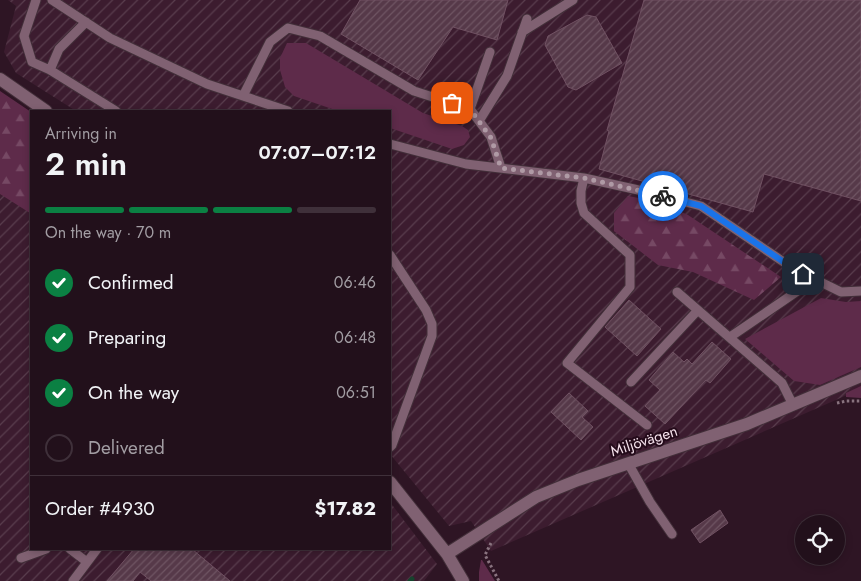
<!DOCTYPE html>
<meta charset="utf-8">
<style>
:root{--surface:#22101b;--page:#2e1e28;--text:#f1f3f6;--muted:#a29da3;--line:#3f303a;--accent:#0b8043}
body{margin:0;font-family:Jost,sans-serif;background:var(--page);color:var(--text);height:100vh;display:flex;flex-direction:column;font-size:19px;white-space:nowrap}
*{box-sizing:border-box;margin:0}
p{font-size:16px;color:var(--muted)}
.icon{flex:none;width:28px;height:28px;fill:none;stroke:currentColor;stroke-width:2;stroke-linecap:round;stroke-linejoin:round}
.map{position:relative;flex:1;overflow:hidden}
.panel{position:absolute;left:30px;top:110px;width:361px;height:440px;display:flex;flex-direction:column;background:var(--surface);border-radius:0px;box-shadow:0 2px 8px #0003,0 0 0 1px var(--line)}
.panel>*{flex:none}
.controls{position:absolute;left:795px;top:515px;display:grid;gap:10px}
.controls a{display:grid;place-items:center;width:50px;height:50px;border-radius:50%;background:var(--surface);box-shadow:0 2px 8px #0003,0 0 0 1px var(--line);font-size:25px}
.pin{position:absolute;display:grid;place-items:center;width:42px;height:42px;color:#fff;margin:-21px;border-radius:10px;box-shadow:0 2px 8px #0006}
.courier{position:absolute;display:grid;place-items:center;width:50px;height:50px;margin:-25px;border:4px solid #1a73e8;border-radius:50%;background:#fff;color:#222;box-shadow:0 1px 6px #0007}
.head em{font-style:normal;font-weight:600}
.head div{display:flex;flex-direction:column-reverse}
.head{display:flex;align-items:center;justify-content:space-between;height:85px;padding:0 15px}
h1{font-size:32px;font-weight:600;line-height:38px}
.bar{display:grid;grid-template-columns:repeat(4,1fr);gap:8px 5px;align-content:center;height:60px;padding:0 15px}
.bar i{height:6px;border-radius:4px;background:var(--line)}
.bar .active{background:var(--accent)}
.bar p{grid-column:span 4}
.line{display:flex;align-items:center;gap:12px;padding:0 15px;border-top:1px solid var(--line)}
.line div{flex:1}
ol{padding:0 15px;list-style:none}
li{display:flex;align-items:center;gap:15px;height:55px}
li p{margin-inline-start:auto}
li .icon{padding:5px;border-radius:50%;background:var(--accent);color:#fff;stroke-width:4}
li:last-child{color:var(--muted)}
li i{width:28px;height:28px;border:2px solid var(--line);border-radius:50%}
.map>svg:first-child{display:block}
.industrial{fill:url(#industrial-furrows)}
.green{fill:#5e2b4a}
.forest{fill:url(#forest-firs)}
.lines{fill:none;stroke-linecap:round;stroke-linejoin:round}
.stream{stroke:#16442d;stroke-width:5}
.building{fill:url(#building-hatch);stroke:#705162}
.lane-casing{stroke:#422f39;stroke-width:11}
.street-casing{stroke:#422f39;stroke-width:14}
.path{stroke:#89737f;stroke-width:3;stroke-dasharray:2.5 2.5;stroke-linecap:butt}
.lane{stroke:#806172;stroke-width:9}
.street{stroke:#806172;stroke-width:12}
.done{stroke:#af9aa5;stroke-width:5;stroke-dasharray:0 9}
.route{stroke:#1a73e8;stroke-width:6}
.labels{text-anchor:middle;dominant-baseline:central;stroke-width:4;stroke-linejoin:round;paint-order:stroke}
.street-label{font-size:15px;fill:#f4e1eb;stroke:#240b1a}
</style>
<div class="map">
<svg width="861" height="581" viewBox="0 0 861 581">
<defs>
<pattern id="industrial-furrows" width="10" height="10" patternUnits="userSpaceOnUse" patternTransform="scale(1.25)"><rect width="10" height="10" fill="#3c1c2f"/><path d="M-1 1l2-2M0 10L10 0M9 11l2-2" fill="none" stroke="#593d4d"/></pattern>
<pattern id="forest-firs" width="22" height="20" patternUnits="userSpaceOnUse" patternTransform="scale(1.25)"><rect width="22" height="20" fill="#5e2b4a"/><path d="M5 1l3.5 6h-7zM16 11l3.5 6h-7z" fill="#764964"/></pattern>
<pattern id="building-hatch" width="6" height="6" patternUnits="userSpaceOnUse" patternTransform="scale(1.25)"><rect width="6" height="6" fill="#563949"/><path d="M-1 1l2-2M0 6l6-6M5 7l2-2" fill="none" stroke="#6f5563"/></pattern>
</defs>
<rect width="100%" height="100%" fill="#2e1524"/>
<path class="industrial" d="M8,0H861V389L491,551L471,521L449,526L390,454V111H76L16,73L4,52L16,6Z
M0,100L31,121V549H390V502L437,564L424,581H0Z"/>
<path class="green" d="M287,43H306L423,113L462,126L468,130L470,137L464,145L452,149L390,128V111H338L294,96L285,87L280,70V58Z
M821,298L846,302L861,301V367L820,385L794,381L745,339Z
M861,386V398L846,397V393Z
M481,560H482L495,581H479V572Z"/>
<path class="forest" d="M0,91L31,112V215L30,213L0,194Z
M628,196L660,202L688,215L781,277L754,300L693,272L658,265L614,231V213Z"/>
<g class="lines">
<path class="stream" d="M410,581L412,579"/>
</g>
<path class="building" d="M360,0H508L497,40L453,27L418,80L341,34Z
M644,0H861V201L764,174L753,212L599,169L609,131L607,130Z
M587,15L596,17L622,63L576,90L568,87L545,45L548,36Z
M629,300L661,329L637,356L605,327Z
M712,342L731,359L710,383L706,380L665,424L645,406L660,390L649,380L673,352L684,362L687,359L692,364Z
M569,393L588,411L582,417L593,427L581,440L551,412Z
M720,510L728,523L700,543L691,530Z
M134,549H192L230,581H151L140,572L133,581H107Z"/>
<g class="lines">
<g class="lane-casing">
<path id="lane" d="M36,0L24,36L32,62L50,70L116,111
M52,0L110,38L186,74L207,84L288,111
M522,32L573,0
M50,70L59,49L86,22
M243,96L270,42L288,28L320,36L414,91L470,109L491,137L501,168
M470,109L490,52
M479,121L507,76L527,19
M390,144L466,164L584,178L643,191L701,206L794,269L841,292L861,291
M584,178L581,191V203L584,213L630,255V287L567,363L647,425
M390,255L426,310L432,324V336L392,445L390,447
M677,292L782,383L793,405
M730,337L799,290L812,278
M631,382L698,310
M628,463L650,502L672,534
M70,549L87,562
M21,558L46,549
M73,581L97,549"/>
</g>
<g class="street-casing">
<path id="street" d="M0,79L46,111
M390,482L447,554L463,581
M447,554L536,497L578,480L747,424L861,376"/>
</g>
<path class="path" d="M837,403L846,401H861
M491,543L485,555L499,581"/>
<use href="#lane" class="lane"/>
<use href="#street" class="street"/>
</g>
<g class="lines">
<path class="done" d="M452,103L470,109L491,138L501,168L584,178L663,196"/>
<path class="route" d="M663,196L701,206L794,269L803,274"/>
</g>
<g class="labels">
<g class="street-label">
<text transform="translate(644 441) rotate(-18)">Miljövägen</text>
</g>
</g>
</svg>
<div class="controls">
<a><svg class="icon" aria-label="locate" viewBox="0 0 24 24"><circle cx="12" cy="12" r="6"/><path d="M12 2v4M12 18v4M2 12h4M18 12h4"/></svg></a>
</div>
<div class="pin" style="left:452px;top:103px;background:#ea580c"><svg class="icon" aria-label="bag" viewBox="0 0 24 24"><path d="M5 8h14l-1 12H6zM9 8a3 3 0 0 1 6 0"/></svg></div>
<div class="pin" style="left:803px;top:274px;background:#1f2937"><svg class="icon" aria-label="home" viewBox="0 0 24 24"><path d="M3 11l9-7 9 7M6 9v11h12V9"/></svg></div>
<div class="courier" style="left:663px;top:196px"><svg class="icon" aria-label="bike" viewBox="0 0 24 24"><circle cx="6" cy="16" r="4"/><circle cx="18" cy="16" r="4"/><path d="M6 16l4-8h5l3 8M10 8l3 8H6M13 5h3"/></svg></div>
<section class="panel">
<div class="head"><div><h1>2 min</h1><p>Arriving in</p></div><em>07:07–07:12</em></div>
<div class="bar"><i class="active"></i><i class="active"></i><i class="active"></i><i></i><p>On the way · 70 m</p></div>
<ol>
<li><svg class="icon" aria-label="check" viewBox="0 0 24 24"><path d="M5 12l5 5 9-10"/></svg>Confirmed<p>06:46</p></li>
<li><svg class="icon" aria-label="check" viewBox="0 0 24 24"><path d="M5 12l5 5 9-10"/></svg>Preparing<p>06:48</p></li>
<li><svg class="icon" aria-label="check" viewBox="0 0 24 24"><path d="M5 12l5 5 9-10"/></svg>On the way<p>06:51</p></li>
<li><i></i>Delivered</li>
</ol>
<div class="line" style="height:65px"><div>Order #4930</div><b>$17.82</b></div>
</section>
</div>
